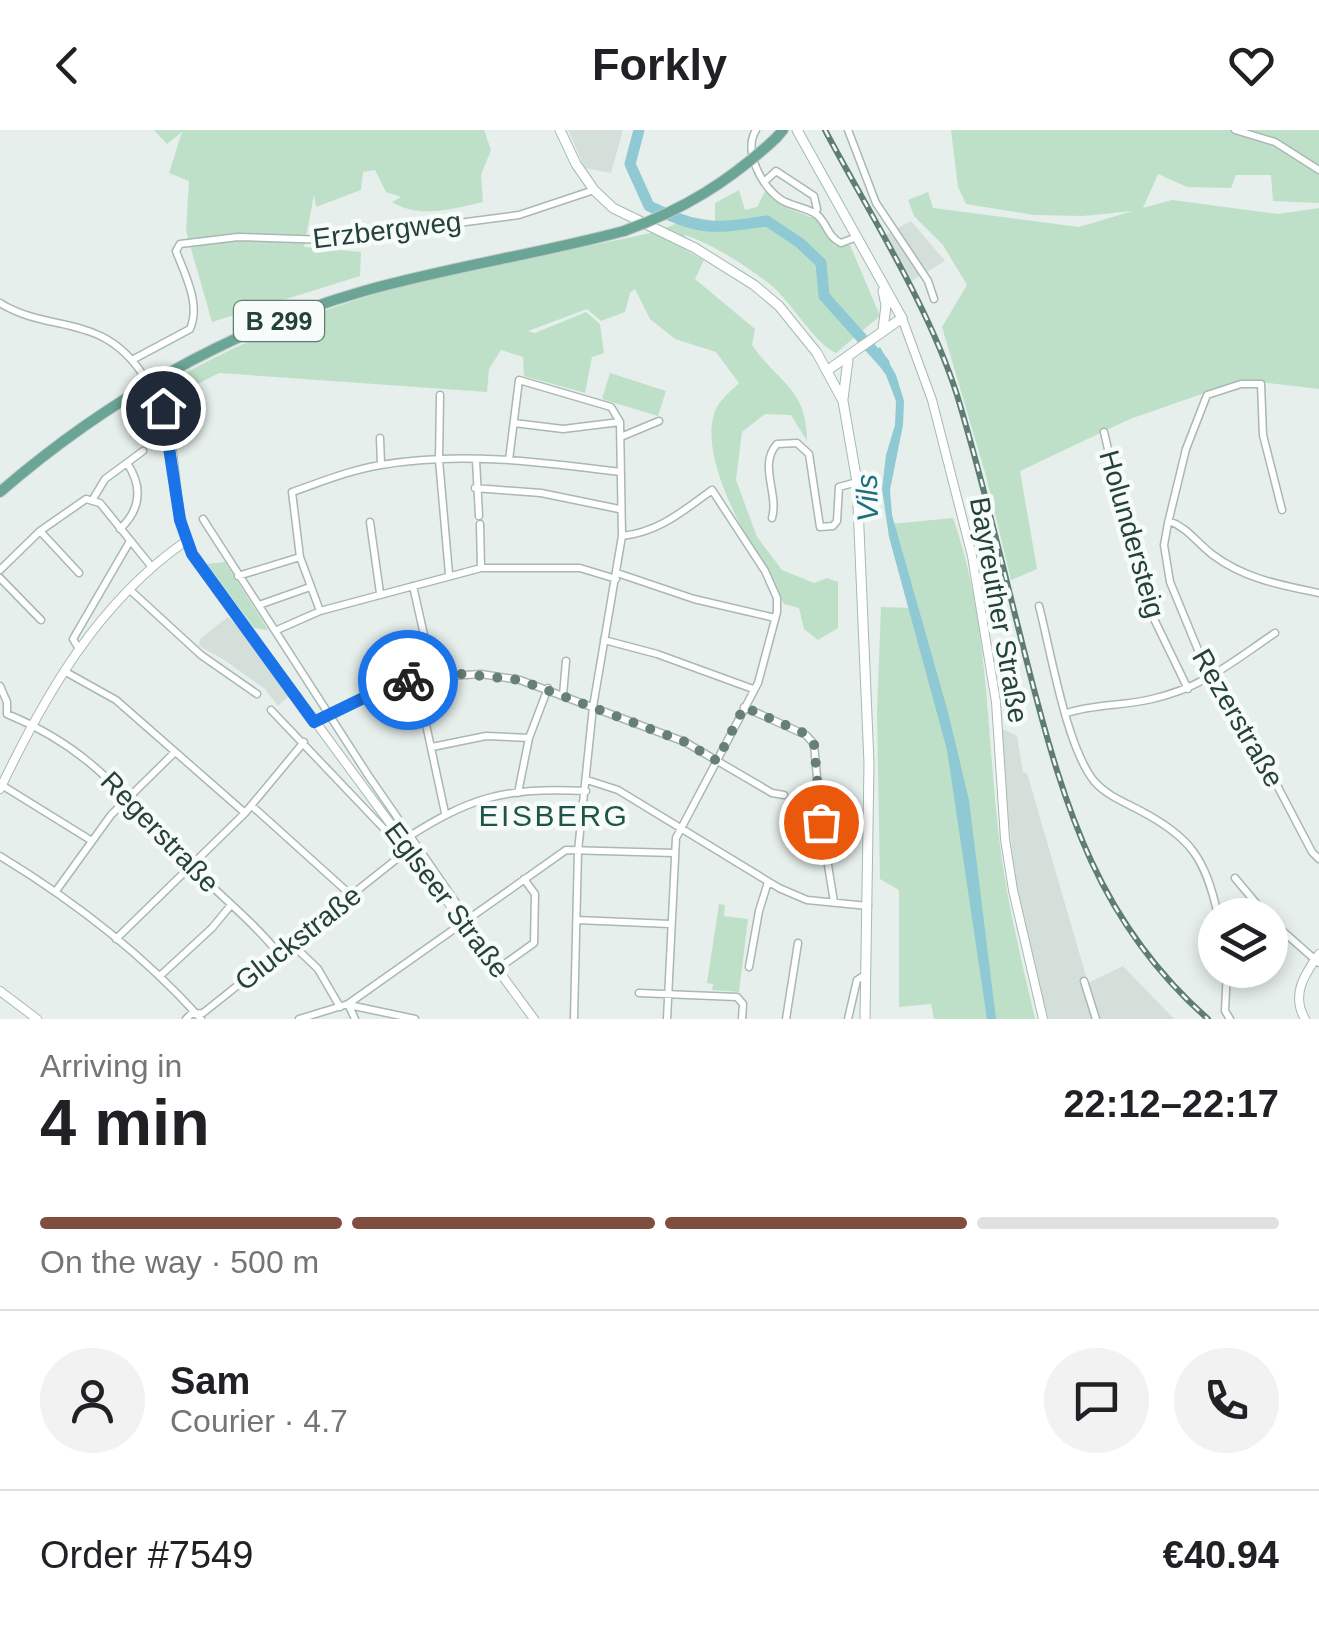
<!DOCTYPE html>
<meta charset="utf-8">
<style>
:root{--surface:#fff;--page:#f2f2f2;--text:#202124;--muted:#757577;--line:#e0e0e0;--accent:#7f4e3f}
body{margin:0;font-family:Helvetica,sans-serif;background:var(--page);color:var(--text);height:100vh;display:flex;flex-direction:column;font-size:38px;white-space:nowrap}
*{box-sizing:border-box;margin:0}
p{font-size:32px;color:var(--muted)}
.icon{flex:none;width:55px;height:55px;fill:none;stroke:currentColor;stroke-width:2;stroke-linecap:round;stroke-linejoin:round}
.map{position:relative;height:889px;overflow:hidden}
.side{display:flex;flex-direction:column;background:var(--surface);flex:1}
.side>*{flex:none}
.fabs{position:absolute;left:1198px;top:768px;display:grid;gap:20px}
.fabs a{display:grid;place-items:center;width:90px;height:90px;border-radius:50%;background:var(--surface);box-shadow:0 5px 15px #0003;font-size:50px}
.pin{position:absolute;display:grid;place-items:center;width:85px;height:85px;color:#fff;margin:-42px;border:5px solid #fff;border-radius:50%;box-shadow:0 2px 10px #0007}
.courier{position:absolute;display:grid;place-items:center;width:100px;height:100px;margin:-50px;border:8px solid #1a73e8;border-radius:50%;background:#fff;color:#222;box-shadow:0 2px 12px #0007}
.overview em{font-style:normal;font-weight:700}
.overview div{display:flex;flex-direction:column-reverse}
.overview{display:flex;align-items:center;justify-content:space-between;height:170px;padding:0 40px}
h1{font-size:65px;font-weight:700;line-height:75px}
.bar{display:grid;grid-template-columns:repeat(4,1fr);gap:15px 10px;align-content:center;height:120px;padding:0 40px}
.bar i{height:12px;border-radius:8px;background:var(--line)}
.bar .selected{background:var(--accent)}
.bar p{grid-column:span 4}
.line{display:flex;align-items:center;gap:25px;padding:0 40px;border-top:2px solid var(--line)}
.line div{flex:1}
.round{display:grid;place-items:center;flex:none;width:105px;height:105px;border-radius:52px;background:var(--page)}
header{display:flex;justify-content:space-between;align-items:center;height:130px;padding:0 40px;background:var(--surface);font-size:45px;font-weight:700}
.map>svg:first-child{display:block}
.built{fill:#d4dfda}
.green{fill:#bfe0c8}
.water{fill:#8ec9d4}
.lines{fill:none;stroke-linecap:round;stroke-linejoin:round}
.river{stroke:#8ec9d4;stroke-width:11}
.minor-casing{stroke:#a8b8b2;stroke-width:9}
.tertiary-casing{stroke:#a8b8b2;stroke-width:10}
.secondary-casing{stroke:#a4bbb3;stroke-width:11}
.primary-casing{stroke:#c2cac8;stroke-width:12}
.minor{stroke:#fff;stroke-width:6}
.tertiary{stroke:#fff;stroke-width:8}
.secondary{stroke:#fff;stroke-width:9}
.primary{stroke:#6aa596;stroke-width:10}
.rail-casing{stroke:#5f7d75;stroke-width:6}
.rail{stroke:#f7fbf9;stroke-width:2.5;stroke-dasharray:8;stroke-linecap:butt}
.minor-bridge-casing{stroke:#a8b8b2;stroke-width:9;stroke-linecap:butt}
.primary-bridge-casing{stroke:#c2cac8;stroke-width:12;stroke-linecap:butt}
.minor-bridge{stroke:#fff;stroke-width:6}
.primary-bridge{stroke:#6aa596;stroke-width:10}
.done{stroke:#687f78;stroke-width:10;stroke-dasharray:0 18}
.route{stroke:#1a73e8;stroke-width:12}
.labels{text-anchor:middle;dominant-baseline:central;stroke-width:9;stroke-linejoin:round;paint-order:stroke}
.shield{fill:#f7fbf9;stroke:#637a73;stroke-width:2.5}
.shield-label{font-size:25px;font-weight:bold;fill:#24423a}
.street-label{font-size:28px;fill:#24423a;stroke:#f7fbf9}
.water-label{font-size:30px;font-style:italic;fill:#1c6f80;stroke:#f7fbf9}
.neighbourhood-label{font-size:30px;letter-spacing:2.5px;fill:#1f5548;stroke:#f7fbf9}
</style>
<header><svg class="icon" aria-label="back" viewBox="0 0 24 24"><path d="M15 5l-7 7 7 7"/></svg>Forkly<svg class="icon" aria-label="heart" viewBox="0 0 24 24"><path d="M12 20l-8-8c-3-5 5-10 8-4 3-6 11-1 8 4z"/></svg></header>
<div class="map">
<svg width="1319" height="889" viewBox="0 0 1319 889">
<rect width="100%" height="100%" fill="#e6efeb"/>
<path class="built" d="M568,0H623L611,43L585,38Z
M911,91L945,131L910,152L885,105Z
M228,487L248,507L290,565L278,576L265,559L223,529L199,516L200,509Z
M999,597L1017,606L1023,643H1027L1088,853L1123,836L1174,889H1048L1015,748Z"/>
<path class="green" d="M154,0H484L491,20L481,45L483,72C452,79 420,89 392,72L401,67L386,62L375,40L363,42L361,60L316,77L314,65L304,117L361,122L360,146L212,192L186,101L189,51L169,43L182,2L167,14Z
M951,0H1319V73L1273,71L1271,45H1236L1231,58L1187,57L1158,44L1143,78L1172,70L1278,84L1319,78V259L1242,250L1130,289L1020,341L1037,439L1011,450L986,346L942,197L967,155L943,115L914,86L908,70L928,62L933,78L1079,97L1133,81L1083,86L1034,85L966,74L958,57Z
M767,58L789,79L816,89L835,116L850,115L880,186L836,223C817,216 791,172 772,156C747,136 714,115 685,105L680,117L704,130L695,149L755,199L752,215C778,253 807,258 807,311L791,285L765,284L742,302L736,350L757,407L782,440L814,453L827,448L838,452V498L818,510L804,499L799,478L784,474C759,427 698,337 714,284C718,271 730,262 739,253L716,222L675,209L650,189L635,159L630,163L625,182L601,191L587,179L528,201L535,203L586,182L600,194L604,223L592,227L585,263L524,246L523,227L501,220L489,239L487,262L219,243L176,265C172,280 176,290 173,305L160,257C223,221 286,192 356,170C453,140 555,124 655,102L693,87L715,91V73L739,60L745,80L757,77Z
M610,243L666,261L658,286L602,269Z
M953,388C990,493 986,605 1000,715C1007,773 1022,832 1035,889H934L931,874L899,877V760L880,749L877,582L881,477L915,478L891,394Z
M225,432L268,500L254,498L207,434Z
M719,774L725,775L724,786L748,789L739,862L712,860L713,854L707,853Z"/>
<path class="water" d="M880,217L896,245L904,271L903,295L890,360L892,385L948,582L969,670L996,889H987L947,620L889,407L882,359L886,325L895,295L896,271L886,245L871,224Z"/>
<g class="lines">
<path class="river" d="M639,0L630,34L649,76C702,101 710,99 767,91L800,113L821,133L824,166L884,233"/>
<g class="minor-casing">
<path id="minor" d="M756,0C743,21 761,55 780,69C790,76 805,77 816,84C827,92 827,107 841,113L857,107
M848,0L876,73L928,151L934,169
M1235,0L1275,12L1319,40
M764,52L776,41L814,66L817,79L815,84
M0,173C50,204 102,182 143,245
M132,230L190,199C201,174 185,145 176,121L180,114L238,107L328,110L519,85L594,60
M440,265L439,330L449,444
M514,293L563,299L620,292
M1104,302L1131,417L1155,491L1188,559
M623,306L659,291
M380,308L381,335
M476,330L479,386
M509,330L519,250L611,277L620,292L622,406L593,577L578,721L574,889
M475,358L541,363L619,379
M93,369L105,349L143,321
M1282,380L1263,305L1261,254H1241L1207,265L1186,319L1168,393L1164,415L1170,452L1210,549L1247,598L1312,722L1319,729
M772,388C779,363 758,335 777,314L797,313L809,324L820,397L833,396L837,391L839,357L857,352
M203,389L368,645L468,790
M1169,391C1187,397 1198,414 1213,425C1245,449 1281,455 1319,463
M370,392L380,463
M480,394L481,438
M120,399C141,379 143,357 127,333
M40,401L79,443
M622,406C659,402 683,381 712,360L765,441L777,468V482L758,553L676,708L667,889
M0,440L40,401L86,369L100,373L151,436
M617,443L694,469L775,488
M238,446L300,427
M0,448L41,490
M413,456L433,545
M129,459L201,525L257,564
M259,475L310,457
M1039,476C1051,522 1066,616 1094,651C1106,665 1124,672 1139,680C1191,707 1205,728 1218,785
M320,481L300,427L292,362C321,352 350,340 381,335C459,321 542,332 620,342
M277,500L320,481L481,438H580L616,449
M604,510L657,524L753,559
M79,519L73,509L130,411
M64,541L116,570L245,683
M416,548L445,683
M0,556L7,572V584C97,621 126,671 191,736C220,766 253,791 279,824
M563,565L566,531
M744,577L806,605L814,614L821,692L834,772
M271,580L389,704L402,711C470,667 503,657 586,661
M1067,583C1094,574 1124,576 1152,569C1204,557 1232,532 1275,503
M315,592L384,558L416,548L481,544L520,550L685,612L772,663L784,665
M432,617L486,606L529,608
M587,650L618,660L779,758L807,770L868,776
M0,654L92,711
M518,663L529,608L548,558
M252,676L352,766
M0,726C74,771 143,824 201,889
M1235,748L1266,785
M56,761L111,685L175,622
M1241,773L1244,785
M577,790L670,794
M1270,790L1319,833
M116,809L245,683L304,612
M292,814L318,839L340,877
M749,837L759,781L768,752
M499,838L534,813L535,764L524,749
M1227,840L1225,881L1230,889
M161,845L212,798L231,775
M1084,851L1096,889
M639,863L737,867L743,874L742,889
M349,875L415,889
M349,876L355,889
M186,889L191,884L203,883L408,720
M299,889L348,874L566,720L674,723
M786,889L798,813
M848,889L857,850L865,845"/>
</g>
<g class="tertiary-casing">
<path id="tertiary" d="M902,188L932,270L972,426L996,572L1005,709L1013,760L1043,889
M160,272C180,320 170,376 192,424L534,889
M0,659C45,565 98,472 186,411
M0,861L37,889
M1305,889C1291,865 1304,845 1319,824"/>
</g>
<g class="secondary-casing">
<path id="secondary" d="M560,0L576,34L594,60L613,78L695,118L754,155L779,176L817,223L843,271L857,352L869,633L865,889
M797,0L902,188L828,240
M883,200L886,175L883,161
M843,269L848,230"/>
</g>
<g class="primary-casing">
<path id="primary" d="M776,8L783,0
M0,362C105,271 230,199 364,161C449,137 538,124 624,101"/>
</g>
<use href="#minor" class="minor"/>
<use href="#tertiary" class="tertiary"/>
<use href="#secondary" class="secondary"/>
<use href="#primary" class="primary"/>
<g class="rail-casing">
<path id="rail" d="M825,0C870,85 928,174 957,265C985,357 1006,451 1030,544C1065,679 1099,793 1208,889"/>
</g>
<use href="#rail" class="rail"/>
<g class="minor-bridge-casing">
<path id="minor-bridge" d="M143,245L154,263"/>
</g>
<g class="primary-bridge-casing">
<path id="primary-bridge" d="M624,101C683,80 730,51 776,8"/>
</g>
<use href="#minor-bridge" class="minor-bridge"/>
<use href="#primary-bridge" class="primary-bridge"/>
</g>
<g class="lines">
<path class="done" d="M408,550L433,545L463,544L520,550L685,612L717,631L744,577L806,604L814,614L821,692"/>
<path class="route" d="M163,278L180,390L192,424L314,592L384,558L408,550"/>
</g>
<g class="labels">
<rect class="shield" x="234" y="171" width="90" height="40" rx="8"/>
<g class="shield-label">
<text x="279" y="191">B 299</text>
</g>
<g class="street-label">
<text transform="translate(387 100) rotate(-7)">Erzbergweg</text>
<text transform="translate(1132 404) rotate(74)">Holundersteig</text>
<text transform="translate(999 480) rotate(80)">Bayreuther Straße</text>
<text transform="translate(1238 588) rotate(60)">Rezerstraße</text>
<text transform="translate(160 702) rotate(46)">Regerstraße</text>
<text transform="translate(447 770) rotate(53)">Eglseer Straße</text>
<text transform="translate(298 808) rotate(-38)">Gluckstraße</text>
</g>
<g class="water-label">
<text transform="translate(867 368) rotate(-92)">Vils</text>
</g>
<g class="neighbourhood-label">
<text x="554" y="685">EISBERG</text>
</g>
</g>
</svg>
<div class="fabs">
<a><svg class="icon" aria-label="layers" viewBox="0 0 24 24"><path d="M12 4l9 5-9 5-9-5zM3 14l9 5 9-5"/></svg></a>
</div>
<div class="pin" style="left:821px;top:692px;background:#ea580c"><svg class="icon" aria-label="bag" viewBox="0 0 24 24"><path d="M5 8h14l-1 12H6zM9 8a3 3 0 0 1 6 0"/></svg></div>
<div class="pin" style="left:163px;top:278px;background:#1f2937"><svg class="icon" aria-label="home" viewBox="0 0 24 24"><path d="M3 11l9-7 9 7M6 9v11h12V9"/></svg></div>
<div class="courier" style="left:408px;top:550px"><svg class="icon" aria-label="bike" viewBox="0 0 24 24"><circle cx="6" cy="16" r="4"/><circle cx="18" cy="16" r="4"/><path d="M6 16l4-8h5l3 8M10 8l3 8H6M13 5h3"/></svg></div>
</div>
<section class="side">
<div class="overview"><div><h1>4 min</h1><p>Arriving in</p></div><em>22:12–22:17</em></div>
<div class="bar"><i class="selected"></i><i class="selected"></i><i class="selected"></i><i></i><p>On the way · 500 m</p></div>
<div class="line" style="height:180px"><a class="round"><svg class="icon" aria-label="person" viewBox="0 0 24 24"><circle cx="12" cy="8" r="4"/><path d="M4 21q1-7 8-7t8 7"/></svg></a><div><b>Sam</b><p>Courier · 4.7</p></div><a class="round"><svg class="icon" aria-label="chat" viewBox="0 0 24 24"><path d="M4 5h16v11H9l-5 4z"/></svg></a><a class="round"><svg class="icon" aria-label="phone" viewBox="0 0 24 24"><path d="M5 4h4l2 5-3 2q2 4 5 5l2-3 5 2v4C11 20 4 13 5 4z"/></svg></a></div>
<div class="line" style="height:130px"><div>Order #7549</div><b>€40.94</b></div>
</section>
